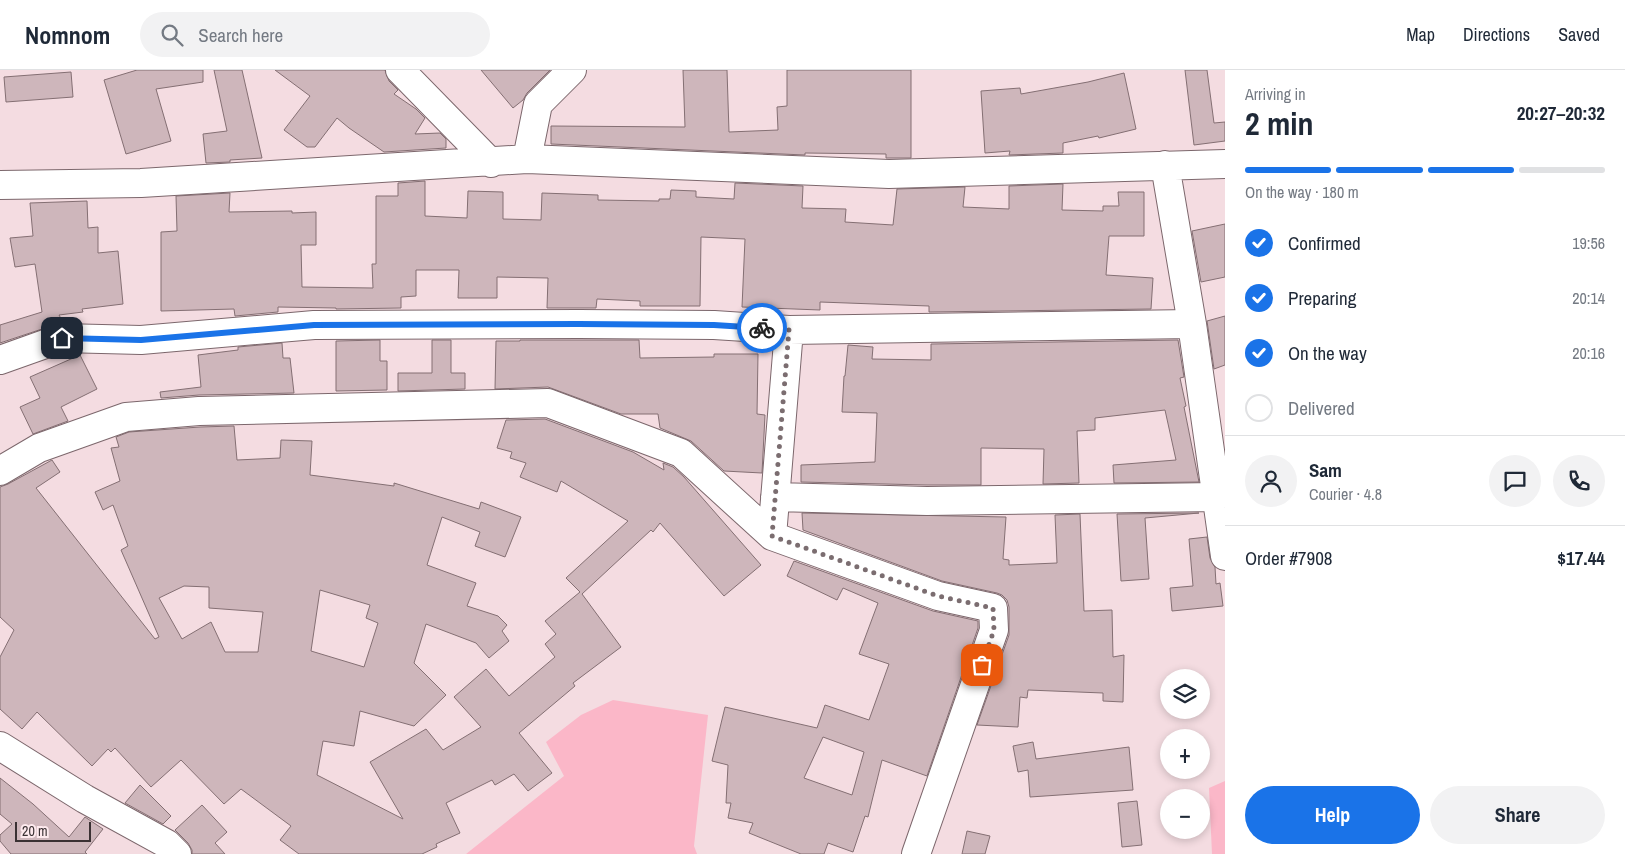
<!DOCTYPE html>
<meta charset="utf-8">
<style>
:root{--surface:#fff;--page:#f2f2f3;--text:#1f2937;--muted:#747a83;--line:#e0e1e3;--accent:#1a73e8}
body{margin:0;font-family:"Archivo Narrow",sans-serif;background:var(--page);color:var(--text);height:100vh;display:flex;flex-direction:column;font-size:19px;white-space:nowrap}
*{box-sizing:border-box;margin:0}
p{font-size:16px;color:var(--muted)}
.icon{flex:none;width:28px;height:28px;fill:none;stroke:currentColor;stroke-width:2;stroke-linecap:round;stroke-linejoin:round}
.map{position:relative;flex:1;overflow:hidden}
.panel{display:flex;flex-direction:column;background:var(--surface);width:400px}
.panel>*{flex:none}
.buttons{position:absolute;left:1160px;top:599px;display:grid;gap:10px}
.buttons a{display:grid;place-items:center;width:50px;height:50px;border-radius:50%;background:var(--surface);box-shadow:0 2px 8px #0003;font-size:25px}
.scale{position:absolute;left:15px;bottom:12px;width:76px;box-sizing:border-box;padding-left:5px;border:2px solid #3a3133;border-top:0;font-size:14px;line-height:18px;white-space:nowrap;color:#3a3133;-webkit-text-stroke:4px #feeaee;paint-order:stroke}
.pin{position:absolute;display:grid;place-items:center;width:42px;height:42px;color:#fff;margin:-21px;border-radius:10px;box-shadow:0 2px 8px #0006}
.courier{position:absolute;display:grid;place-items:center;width:50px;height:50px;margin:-25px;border:4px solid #1a73e8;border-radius:50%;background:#fff;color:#222;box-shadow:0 1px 6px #0007}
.summary em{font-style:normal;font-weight:800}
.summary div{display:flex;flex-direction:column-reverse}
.summary{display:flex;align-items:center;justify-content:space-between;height:85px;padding:0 20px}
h1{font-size:32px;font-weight:800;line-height:38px}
.bar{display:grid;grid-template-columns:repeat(4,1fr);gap:8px 5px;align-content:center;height:60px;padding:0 20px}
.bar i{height:6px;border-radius:4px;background:var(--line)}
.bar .selected{background:var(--accent)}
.bar p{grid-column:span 4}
.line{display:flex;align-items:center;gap:12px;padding:0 20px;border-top:1px solid var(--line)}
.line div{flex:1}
.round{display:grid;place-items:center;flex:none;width:52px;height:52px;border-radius:26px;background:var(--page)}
ol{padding:0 20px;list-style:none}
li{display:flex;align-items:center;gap:15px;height:55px}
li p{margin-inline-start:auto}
li .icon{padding:5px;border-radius:50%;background:var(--accent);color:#fff;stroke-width:4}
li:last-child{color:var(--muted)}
li i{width:28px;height:28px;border:2px solid var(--line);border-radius:50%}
.cta{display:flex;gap:10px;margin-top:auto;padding:10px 20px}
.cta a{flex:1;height:58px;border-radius:30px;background:var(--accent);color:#fff;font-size:20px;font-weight:800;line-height:58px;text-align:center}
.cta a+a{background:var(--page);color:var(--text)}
header{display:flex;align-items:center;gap:30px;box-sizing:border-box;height:70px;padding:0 25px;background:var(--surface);border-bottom:1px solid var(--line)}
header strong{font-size:24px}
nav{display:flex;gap:28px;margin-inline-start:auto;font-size:18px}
.search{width:350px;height:45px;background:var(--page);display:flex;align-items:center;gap:12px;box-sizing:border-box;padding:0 18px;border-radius:28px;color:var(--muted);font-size:19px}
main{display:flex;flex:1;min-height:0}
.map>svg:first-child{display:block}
.green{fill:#fbb7c8}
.building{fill:#ceb6bb;stroke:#846f73;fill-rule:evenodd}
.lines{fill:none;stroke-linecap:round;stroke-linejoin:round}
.minor-casing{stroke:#7c676c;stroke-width:30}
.minor{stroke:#fff;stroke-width:28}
.done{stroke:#7b6d70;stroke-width:5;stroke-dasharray:0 9}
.route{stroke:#1a73e8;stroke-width:6}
</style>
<header>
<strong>Nomnom</strong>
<div class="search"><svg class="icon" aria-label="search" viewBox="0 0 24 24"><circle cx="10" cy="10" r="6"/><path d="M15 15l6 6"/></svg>Search here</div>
<nav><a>Map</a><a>Directions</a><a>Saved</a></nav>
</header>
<main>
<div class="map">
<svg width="1225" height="784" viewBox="0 0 1225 784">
<rect width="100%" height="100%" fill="#f4dce1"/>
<path class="green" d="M613,630L708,645L694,776L697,784H466L564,706L546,672L581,645Z
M1225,711V784H1212L1209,718Z"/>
<path class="building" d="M137,0H203V12L156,19L171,71L126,84L104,10Z
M214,0H242L262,88L230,90V92L206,93L203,64L227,61Z
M275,0H385L389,11L398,20L394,24L416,39L425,48L415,64L440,63L446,69V78L384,82L349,58L337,48L315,77H307L284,60L310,26Z
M481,0H550L527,23L523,30L513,38Z
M683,0H727L729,62L778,60L777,37L787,36V0H911V88H886V84L805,83V85L551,74V56L685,57Z
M1185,0H1207L1214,53L1225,52V71L1194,75Z
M71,2L73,27L6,32L4,7Z
M1124,3L1136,59L1099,68L1098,66L1063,73V83L1009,85L1010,81L985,83L981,21L1020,18L1021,24L1088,12Z
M425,111V146L467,148L468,121L503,122V149L541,150L542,123L598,125V130L659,131V129H670L671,120L696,121V127L734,129L735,113L803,116L802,138L846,139L845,152L893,155L897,119L965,117L963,137L1009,139V116L1063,114L1062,140L1103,141V136H1119L1118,122H1144V166H1109L1106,205L1153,208L1151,239L929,242V236L820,232V240L742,237L745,169L701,167L700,236H640V231L597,229L596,238H547L548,208L497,207V228H458L459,200H416V226L401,227V238L336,239V238L278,237V242L235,246L234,239L161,241V162L177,161L176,126L230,123L229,142L292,141V143L316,142V175H301L302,217L373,218L372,194H376V126H398V113Z
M87,131L88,158L98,157V183L118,181L123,234L82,239L83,242L59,245L63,252L0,273V255L42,242L35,194L15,197L10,168L33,166L30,133Z
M1225,154V207L1201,212L1192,161Z
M1225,246V295L1214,299L1207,251Z
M380,270V291H387V320L336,321V271Z
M432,270H451V303H465V319L398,321V303H432Z
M520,270H639L640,288L714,287V284H758L757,344L765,345L762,403L724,401L691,371L660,358L658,344H621L548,317L495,319L496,271H520Z
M1178,270L1184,307L1180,308L1186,336L1184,337L1199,412L1114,413L1113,395L1176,390L1165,340L1095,348V360L1077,361L1079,413L1043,414L1044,379L981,378V415H927L801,412V395L875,392L877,343L842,342L844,306H845L848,275L873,277L872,289L931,290V274Z
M282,273L283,288H290L294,323L199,325L161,328L160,322L201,317L198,285L238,280V277Z
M80,285L97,319L61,337L68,351L33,364L20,337L40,328L30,307Z
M545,349L633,382L664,400L663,393L673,397L684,407L761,495L724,526L660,453L653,462L651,460L582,524L621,577L573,613L575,616L519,663L552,703L528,721L514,704L495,715L492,710L446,733L460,763L436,774L437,777L422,784H299L280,770L291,756L241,719L224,734L181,690L151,717L115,678L111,682L108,679L92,696L37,642L22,659L0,639V587L14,560L0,547V417L8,414L52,390L60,402L36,418L155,569L159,567L121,480L128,476L113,435L103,440L95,422L120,411L111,378L119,377L116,367L129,362L200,357L234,356L237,390L280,388L281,370L312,371L310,405L394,416V413L479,439L481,432L521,447L505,487L475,476L480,462L442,447L427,495L476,513L467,536L498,546L507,555L502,561L509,571L489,588L476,573L426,554L414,593L446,625L414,656L360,641L354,676L323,671L317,705L403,749L370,692L426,659L443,680L481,657L454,627L486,599L509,626L555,587L545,574L556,564L545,551L580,522L566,508L628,451L561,411L557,422L520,407L526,393L510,388L512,382L497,378L506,350ZM184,516L209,517V538L263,542L258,582H225L211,552L182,569L159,528ZM320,520L370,535L366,548L378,553L364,597L311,581Z
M802,443L1006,447L1003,489L1009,490V495L1057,493L1055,445L1080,444L1084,541L1112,540L1113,587L1124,585L1123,632L1103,631V623L1028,620L1027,628L1020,627L1018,657L977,655L1009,565V537L1007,530L1002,525L997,523L942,511L803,460Z
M1199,443L1145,448L1149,509L1121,511L1117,444Z
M1207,467L1210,488L1215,497L1216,514L1220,513L1223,536L1172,541L1170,518L1193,516L1189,469Z
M794,491L933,541L978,551V558L927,706L882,690L868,747L865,746L853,782L828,773L824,784H801L749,763L753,753L728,748L731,733H726L728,695L712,691L725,637L817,658L825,635L869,650L889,594L859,584L878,533L843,518L837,530L787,506ZM823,667L864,682L852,725L804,708Z
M1033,672L1036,689L1129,677L1133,720L1030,727L1028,700L1018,702L1013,676Z
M0,708L33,734L69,767L85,747L103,759L85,782L87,784H11L0,771V765L12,754L0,744Z
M140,715L171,746L163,754L125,733Z
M1137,731L1142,775L1122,777L1118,733Z
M202,735L227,762L215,773L225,784H192V780L188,773L175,760Z
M967,761L990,766L985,784H962Z"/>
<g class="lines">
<g class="minor-casing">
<path id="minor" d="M400,0L491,93
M527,89L538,34L572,0
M1165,95L1192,254L1225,486
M0,115L141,113L527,89L889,104L1225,94
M789,260L772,466L938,526L993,538L994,560L916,784
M0,290L62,268L141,270L314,255L579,254L714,255L789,260L1192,254
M0,401L39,378L126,347L199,341L548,333L681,383L772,466
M775,427L927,431L1216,427
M0,676L85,729L167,774L177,784"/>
</g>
<use href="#minor" class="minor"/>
</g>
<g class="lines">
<path class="done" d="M762,258L789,260L772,466L938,526L993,538L994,560L982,595"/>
<path class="route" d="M62,268L141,270L314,255L578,254L714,255L762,258"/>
</g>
</svg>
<div class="buttons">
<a><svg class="icon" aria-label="layers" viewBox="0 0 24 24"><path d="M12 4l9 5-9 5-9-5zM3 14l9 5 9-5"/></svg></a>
<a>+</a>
<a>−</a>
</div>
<div class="scale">20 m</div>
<div class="pin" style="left:982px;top:595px;background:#ea580c"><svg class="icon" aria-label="bag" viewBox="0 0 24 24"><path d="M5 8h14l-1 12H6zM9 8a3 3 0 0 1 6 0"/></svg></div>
<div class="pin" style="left:62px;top:268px;background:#1f2937"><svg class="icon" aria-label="home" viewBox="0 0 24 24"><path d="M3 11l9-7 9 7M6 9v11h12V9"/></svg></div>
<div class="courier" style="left:762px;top:258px"><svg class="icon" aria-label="bike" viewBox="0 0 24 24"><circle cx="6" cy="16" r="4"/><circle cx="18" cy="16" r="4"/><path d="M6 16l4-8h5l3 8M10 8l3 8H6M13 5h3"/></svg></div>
</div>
<section class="panel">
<div class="summary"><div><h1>2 min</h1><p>Arriving in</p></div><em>20:27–20:32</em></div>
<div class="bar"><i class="selected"></i><i class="selected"></i><i class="selected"></i><i></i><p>On the way · 180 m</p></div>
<ol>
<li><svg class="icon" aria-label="check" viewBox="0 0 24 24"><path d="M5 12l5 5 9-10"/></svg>Confirmed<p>19:56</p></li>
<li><svg class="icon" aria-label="check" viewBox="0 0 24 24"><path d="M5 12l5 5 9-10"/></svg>Preparing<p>20:14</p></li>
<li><svg class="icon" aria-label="check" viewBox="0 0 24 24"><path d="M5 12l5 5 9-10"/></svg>On the way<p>20:16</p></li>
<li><i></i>Delivered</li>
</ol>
<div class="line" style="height:90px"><a class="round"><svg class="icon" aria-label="person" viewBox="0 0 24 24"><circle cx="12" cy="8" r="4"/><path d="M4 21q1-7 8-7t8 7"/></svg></a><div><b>Sam</b><p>Courier · 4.8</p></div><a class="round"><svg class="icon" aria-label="chat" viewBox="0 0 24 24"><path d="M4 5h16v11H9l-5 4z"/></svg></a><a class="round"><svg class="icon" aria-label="phone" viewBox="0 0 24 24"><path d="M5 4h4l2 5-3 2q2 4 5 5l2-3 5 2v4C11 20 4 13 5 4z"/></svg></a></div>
<div class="line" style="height:65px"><div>Order #7908</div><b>$17.44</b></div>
<div class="cta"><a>Help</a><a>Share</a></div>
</section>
</main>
